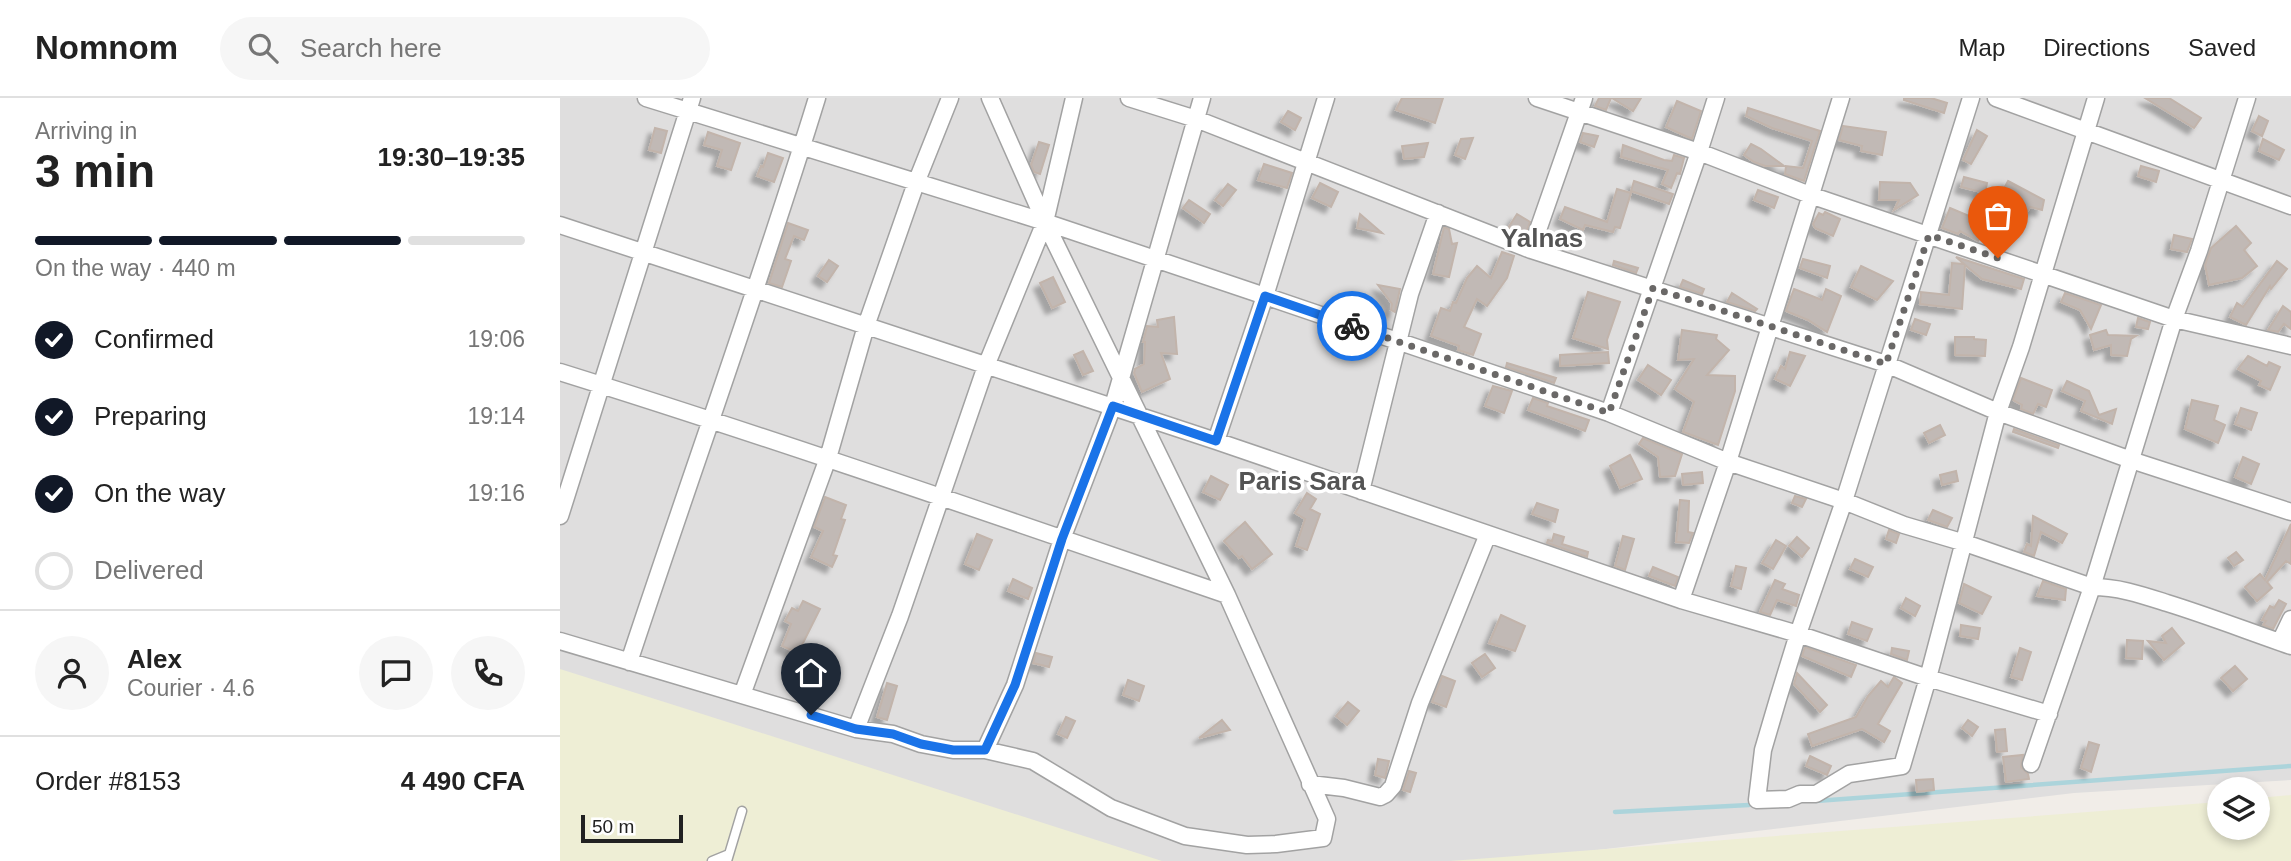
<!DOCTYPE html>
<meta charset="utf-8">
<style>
:root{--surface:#fff;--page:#f6f6f6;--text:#222;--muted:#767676;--line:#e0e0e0;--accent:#111827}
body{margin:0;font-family:Helvetica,sans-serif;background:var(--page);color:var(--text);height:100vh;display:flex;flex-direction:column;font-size:26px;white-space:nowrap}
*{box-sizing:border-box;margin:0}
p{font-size:23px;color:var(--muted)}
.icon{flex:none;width:38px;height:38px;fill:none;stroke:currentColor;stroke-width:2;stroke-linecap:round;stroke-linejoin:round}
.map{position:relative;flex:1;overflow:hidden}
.drawer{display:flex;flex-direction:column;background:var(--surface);width:560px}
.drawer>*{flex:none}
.buttons{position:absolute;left:1647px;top:679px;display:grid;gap:14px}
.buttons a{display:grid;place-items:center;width:63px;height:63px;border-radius:50%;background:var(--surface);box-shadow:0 4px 10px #0003;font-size:35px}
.scale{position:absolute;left:21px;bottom:18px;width:102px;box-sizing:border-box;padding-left:7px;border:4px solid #212121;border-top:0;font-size:19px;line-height:24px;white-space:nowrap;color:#212121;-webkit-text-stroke:5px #fff;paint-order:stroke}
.pin{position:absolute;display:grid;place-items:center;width:60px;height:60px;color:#fff;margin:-72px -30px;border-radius:50% 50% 50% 0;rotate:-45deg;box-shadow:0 0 7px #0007}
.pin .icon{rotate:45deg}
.courier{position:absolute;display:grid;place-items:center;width:70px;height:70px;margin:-35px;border:5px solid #1a73e8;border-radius:50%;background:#fff;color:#222;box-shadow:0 2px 9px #0007}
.headline em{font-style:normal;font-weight:700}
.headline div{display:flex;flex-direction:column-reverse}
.headline{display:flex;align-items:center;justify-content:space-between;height:119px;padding:0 35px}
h1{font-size:46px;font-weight:700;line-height:52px}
.bar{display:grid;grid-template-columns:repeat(4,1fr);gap:10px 7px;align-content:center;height:84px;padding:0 35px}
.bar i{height:9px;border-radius:5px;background:var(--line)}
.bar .selected{background:var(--accent)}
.bar p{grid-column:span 4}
.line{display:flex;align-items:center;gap:18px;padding:0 35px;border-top:2px solid var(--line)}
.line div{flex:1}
.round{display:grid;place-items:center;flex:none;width:74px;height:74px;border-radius:37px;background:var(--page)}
ol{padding:0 35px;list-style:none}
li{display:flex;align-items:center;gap:21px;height:77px}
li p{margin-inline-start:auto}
li .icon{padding:7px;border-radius:50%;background:var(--accent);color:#fff;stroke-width:4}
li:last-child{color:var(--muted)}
li i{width:38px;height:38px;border:4px solid var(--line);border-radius:50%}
header{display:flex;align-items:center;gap:42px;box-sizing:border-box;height:98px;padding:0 35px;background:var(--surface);border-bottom:2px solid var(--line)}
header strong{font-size:33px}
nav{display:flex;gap:38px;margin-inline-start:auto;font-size:24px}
.search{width:490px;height:63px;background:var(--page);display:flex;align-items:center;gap:18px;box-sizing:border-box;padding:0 24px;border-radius:38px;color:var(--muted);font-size:26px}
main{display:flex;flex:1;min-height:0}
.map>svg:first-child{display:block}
.residential{fill:#dfdede}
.farmland{fill:#eeeed5}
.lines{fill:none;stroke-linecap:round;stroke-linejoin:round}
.stream{stroke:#acd4db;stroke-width:4.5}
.building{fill:#c1b9b5;stroke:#c2b4ab;stroke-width:2;filter:url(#shadow)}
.service-casing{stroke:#a2a2a2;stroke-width:11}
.minor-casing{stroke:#a2a2a2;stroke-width:19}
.service{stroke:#fff;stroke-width:8}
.minor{stroke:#fff;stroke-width:16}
.done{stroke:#6a6867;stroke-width:7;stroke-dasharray:0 12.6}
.route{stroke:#1a73e8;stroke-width:9}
.labels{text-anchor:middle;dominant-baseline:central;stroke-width:7;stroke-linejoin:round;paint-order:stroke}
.neighbourhood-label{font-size:26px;font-weight:bold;fill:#545454;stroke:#fff}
</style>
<header>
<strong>Nomnom</strong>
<div class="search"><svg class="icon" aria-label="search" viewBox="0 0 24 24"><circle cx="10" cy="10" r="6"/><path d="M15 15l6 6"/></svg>Search here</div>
<nav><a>Map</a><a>Directions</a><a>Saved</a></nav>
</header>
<main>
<section class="drawer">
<div class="headline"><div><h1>3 min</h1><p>Arriving in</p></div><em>19:30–19:35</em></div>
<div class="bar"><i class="selected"></i><i class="selected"></i><i class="selected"></i><i></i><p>On the way · 440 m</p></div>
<ol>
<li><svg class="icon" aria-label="check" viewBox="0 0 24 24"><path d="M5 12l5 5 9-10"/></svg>Confirmed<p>19:06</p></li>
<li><svg class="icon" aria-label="check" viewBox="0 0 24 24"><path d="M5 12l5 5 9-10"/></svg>Preparing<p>19:14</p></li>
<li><svg class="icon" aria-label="check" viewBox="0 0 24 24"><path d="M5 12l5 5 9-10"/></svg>On the way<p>19:16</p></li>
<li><i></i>Delivered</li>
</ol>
<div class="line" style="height:126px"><a class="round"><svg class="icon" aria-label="person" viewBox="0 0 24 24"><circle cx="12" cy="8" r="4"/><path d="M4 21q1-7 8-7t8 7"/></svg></a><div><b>Alex</b><p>Courier · 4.6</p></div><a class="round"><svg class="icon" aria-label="chat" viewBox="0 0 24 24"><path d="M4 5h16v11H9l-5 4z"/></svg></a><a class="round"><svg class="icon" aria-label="phone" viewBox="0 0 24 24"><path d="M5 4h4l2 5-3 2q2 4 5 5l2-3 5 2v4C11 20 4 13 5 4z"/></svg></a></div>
<div class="line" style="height:91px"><div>Order #8153</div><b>4 490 CFA</b></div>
</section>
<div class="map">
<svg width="1731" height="763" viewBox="0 0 1731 763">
<defs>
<filter id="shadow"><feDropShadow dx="-6" dy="6" stdDeviation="2" flood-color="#0004"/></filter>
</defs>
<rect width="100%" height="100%" fill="#f1ede8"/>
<path class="residential" d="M0,0H1731V682L1514,695L946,763H35L0,756Z"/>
<path class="farmland" d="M0,571L136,614L602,763H0Z
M1731,697V763H890L1659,704V730H1698V700Z"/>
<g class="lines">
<path class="stream" d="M1256,703L1731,668
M1055,714L1189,707"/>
</g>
<path class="building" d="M842,0H883L875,25L836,12Z
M1039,0H1051L1046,12L1035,8Z
M1052,0H1081L1073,13Z
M1344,0H1371L1387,5L1384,15L1344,2Z
M1585,0H1609L1641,20L1634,30Z
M1117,3L1141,13L1132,41L1106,29Z
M1188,10L1260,33L1244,83L1225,76L1226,68L1243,70L1252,43L1212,30L1186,18Z
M728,13L741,20L735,32L721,24Z
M1699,18L1708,23L1702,38L1692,33Z
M1283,28L1326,34L1322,57L1301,53L1302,48L1279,42Z
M95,30L107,33L101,55L89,52Z
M1417,32L1427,38L1411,66L1403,62Z
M148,34L180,45L171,72L157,68L162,52L144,47Z
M1023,35L1038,38L1034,49L1020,44Z
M913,40L905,61L895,57L901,41Z
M1703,41L1724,52L1719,62L1699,53Z
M479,44L489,47L480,76L474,74L471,67Z
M868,45L864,59L844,61L842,48Z
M1191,46L1201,51L1224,68H1205L1194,64L1184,57Z
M1063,47L1104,62L1112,63L1114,57L1124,60L1120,76L1117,75L1111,90L1102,86L1108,72L1061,59Z
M208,55L223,60L214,84L197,78L201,68L203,69Z
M704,66L732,75L727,90L698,82Z
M1581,68L1599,73L1596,84L1578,78Z
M1404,79L1427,85L1425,95L1401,89Z
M1074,83L1113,96L1109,106L1071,93Z
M1448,83L1484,102L1482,112L1470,109L1444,152V136L1435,130L1449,98L1442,94Z
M1320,84L1350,85L1358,97L1334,112L1339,102H1319Z
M760,85L778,94L771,109L752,100Z
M668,86L676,92L663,108L655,102Z
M1057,91L1071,95L1060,130L1055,129L1053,134L1025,127L1023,132L1000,121L1005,109L1047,124Z
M1198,92L1218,99L1214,110L1194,102Z
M629,102L650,116L644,125L623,110Z
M1390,110L1428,126L1418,143L1400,133L1398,136L1382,130Z
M1265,114L1280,121L1273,138L1255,130L1253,126L1259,115L1263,117Z
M800,116L822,135L797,130Z
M957,116L970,124L965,138L948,130Z
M228,125L248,132L244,142L234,138L225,161L231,163L222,189L209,185Z
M1676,128L1691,145L1684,152L1697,168L1682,180L1649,187L1645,167L1651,150Z
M884,129L889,131L892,146L897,145L889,179L873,176Z
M1614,137L1632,141L1627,154L1611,151Z
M942,154L954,158L947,180L927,208L917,201L904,229L921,236L913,257L898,252L899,248L871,238L881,210L890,213L893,204L896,205L907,180L917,168L931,180Z
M1396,159L1464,181L1461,191L1422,181L1405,167L1402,211L1360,206L1361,194L1389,197L1392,165L1404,166Z
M1243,161L1270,168L1267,180L1240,170Z
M269,162L278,168L267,184L258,178Z
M1054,163L1078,170L1076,175L1053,167Z
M1717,163L1727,171L1711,191L1710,188L1686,227L1670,219L1677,205L1683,209Z
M1301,168L1333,183L1317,202L1291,189Z
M493,179L505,204L492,210L480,185Z
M1123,182L1144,191L1142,196L1120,189Z
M818,187L840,191L835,214L831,212L832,206Z
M1234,191L1262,202L1266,191L1281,198L1267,234L1248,222L1226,213Z
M1028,194L1060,204L1047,242L1048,251L1013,240Z
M1172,195L1197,211L1195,213L1167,204Z
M1505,195L1541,207L1531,231L1520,212L1501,204Z
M1723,208L1731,214V231L1724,226L1718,234L1708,232Z
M614,219L617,256L601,255L610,281L582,294L574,275L575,271L584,266L585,244H583L587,228L598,229L597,222Z
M1578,220L1590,224L1588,231L1576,229Z
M1355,221L1370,226L1366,237L1351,232Z
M1122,232L1157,237L1156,241L1169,252L1147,277L1175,278V293L1158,347L1123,334L1134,304L1115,291L1134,261L1118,262Z
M1546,232L1548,237L1576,238L1571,241L1567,258L1551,257V247L1534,252L1530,237Z
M1395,239H1414V241L1426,242L1425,258L1395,257Z
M523,253L533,273L523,277L514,257Z
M1048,254L1049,265L1000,268V257Z
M1230,254L1245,258L1230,288L1215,281L1221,268L1225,271Z
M1688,258L1707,268L1709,264L1720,269L1710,292L1699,287L1701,283L1678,271Z
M947,265L996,280L994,285L946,269Z
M1088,267L1111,282L1101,297L1078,282Z
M1461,280L1492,292L1486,309L1478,306L1473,316L1461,311L1462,307L1453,302Z
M1507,283L1529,293L1539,317L1556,311L1552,326L1521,313L1525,303L1502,293Z
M933,288L952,293L944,315L925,308Z
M973,300L988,305L987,308L1029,322L1025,333L968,312Z
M1632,302L1658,308L1654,322L1665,327L1658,345L1625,331Z
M1681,310L1697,315L1691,332L1675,326Z
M1380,327L1385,337L1369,345L1364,335Z
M1454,331L1499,347L1498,350L1453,334Z
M1083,340L1122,356L1115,378L1100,379L1098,359L1079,346Z
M1070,357L1082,381L1060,390L1050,368Z
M1683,359L1699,366L1691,386L1675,379Z
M1396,373L1398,383L1382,387L1380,377Z
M1142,374L1143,385L1123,387L1122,376Z
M651,378L668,387L660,402L643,394Z
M747,395L756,401L750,411L760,416L747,452L736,448L745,421L735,415Z
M1235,398L1246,401L1242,409L1232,405Z
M265,399L286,407L281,421L285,422L273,457L277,458L272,469L251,459L263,433L254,429Z
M1120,402L1129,403L1128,434L1133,435L1129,445L1116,444Z
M977,405L998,412L995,424L972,416Z
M1373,412L1392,420L1387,429L1368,422Z
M1473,418L1507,436L1502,445L1481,434L1474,458L1464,454L1467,446L1471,448Z
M685,424L712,456L692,471L682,458L679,460L664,443Z
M1731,426V466L1726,463L1707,484L1712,490L1697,503L1685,489L1700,476L1705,482Z
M1329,432L1339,436L1336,445L1326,441Z
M417,436L432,442L419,472L405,466Z
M994,436L1004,439L1002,446L1028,454L1027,459L987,445L988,442L992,443Z
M1063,438L1074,441L1065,472L1055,468Z
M1237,439L1249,450L1242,459L1229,448Z
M1216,442L1226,448L1213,471L1202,465Z
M1676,454L1683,462L1674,468L1668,460Z
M1295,461L1313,469L1308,479L1290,471Z
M1176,468L1186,470L1181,491L1171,488Z
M1093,469L1118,479L1115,488L1089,478Z
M453,481L472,490L468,501L448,493Z
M1215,482L1225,486L1222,491L1239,497L1236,508L1217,502L1210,517L1200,514Z
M1483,483L1506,491L1505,502L1477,498Z
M1404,486L1431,499L1422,516L1399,505Z
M1346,500L1360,508L1355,518L1341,510Z
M1719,502L1726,506L1713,531L1703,527L1706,523L1702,522L1710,508L1714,510Z
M243,503L260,511L238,555L222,548L231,526L225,523L232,510L238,513Z
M941,517L965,528L955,553L929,545Z
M1292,524L1312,531L1307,543L1288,536Z
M1401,527L1420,530L1418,541L1400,538Z
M1612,530L1624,545L1604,562L1588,543L1606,545L1602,538Z
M1567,542L1583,543L1582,561L1566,560Z
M1245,549L1296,567L1291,579L1242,558Z
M1332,550L1349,553L1347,562L1331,556Z
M1460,550L1471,554L1462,582L1451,579Z
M476,555L492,559L489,569L473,565Z
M925,556L935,570L922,579L912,565Z
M1675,568L1687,581L1673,593L1661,580Z
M1237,575L1267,607L1260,614L1234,586Z
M882,578L895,583L886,609L872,604Z
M1334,579L1342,585L1318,626L1330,633L1324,644L1302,631L1252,648L1248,636L1296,619L1308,598L1321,583L1328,589Z
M568,582L584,588L579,603L563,597Z
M327,585L337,588L327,622L317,619Z
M788,604L799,613L787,627L776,618Z
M506,619L515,623L507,640L498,636Z
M662,622L670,632L639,640Z
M1408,622L1418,629L1412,638L1402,630Z
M1445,631L1447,653L1437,654L1435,632Z
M1529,644L1539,647L1531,674L1521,670Z
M1463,657L1461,669L1468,676L1469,681L1446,684L1443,659Z
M1250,658L1271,668L1267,677L1246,668Z
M818,661L829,663L825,680L815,677Z
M849,673L856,675L850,694L843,692Z
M1373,681L1374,692L1357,694L1356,682Z"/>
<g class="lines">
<g class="service-casing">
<path id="service" d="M152,763L169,756
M167,763L182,713"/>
</g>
<g class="minor-casing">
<path id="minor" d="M86,0L485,124L705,198L1049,315L1168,364L1284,403L1344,427L1405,445L1532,489C1559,489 1582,497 1607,505C1649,518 1690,534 1731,548
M569,0L636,21L971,152L1326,266L1438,314L1571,362L1731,414
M977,0L1139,54L1250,97L1614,221L1731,248
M1411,0L1284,403L1238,536L1218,601L1203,652L1197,702L1228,701L1240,696H1256L1289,676L1342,668L1368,580L1438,314L1461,249L1536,0
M1436,0L1731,108
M0,127L656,343L1121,502L1238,536L1368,580L1489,616
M971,152L1024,0
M0,274C224,344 445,421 667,497
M1049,315L1139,54L1156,0
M656,343L705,198L766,0
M801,393L850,196L878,115
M0,418L132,0
M1121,502L1168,364L1281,0
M0,543L296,631L333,636L361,646L393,652H425L473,663L551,710L625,738L687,747L716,746L763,740L767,721L667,497L485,124L430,0
M1720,544L1731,521
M69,564C131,376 199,189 257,0
M182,597L268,360L306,228L356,85L390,0
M296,631L340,518L426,268L485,124L514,0
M425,652L455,587L502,441L553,308L642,0
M1471,666L1532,489L1614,221L1639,153L1687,0
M750,686L784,690L820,699L826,696L833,688L860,605L928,436"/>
</g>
<use href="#service" class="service"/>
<use href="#minor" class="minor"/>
</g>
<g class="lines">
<path class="done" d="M792,228L1049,315L1093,190L1326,266L1369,137L1438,160"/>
<path class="route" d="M251,617L296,631L333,636L361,646L393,652H425L455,587L502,441L553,308L656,343L705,198L792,228"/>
</g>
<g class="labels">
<g class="neighbourhood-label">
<text x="982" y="140">Yalnas</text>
<text x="742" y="383">Paris Sara</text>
</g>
</g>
</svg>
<div class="buttons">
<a><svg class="icon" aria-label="layers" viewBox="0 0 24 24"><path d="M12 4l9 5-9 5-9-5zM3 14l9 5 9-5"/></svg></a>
</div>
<div class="scale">50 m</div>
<div class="pin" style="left:1438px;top:160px;background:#ea580c"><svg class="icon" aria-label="bag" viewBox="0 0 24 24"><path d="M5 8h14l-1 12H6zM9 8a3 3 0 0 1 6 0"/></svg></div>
<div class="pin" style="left:251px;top:617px;background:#1f2937"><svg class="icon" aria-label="home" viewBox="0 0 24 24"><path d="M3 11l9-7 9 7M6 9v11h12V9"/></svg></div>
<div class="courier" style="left:792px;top:228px"><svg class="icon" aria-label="bike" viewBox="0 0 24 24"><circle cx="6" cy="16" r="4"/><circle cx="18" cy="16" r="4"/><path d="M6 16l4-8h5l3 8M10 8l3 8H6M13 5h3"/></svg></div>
</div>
</main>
